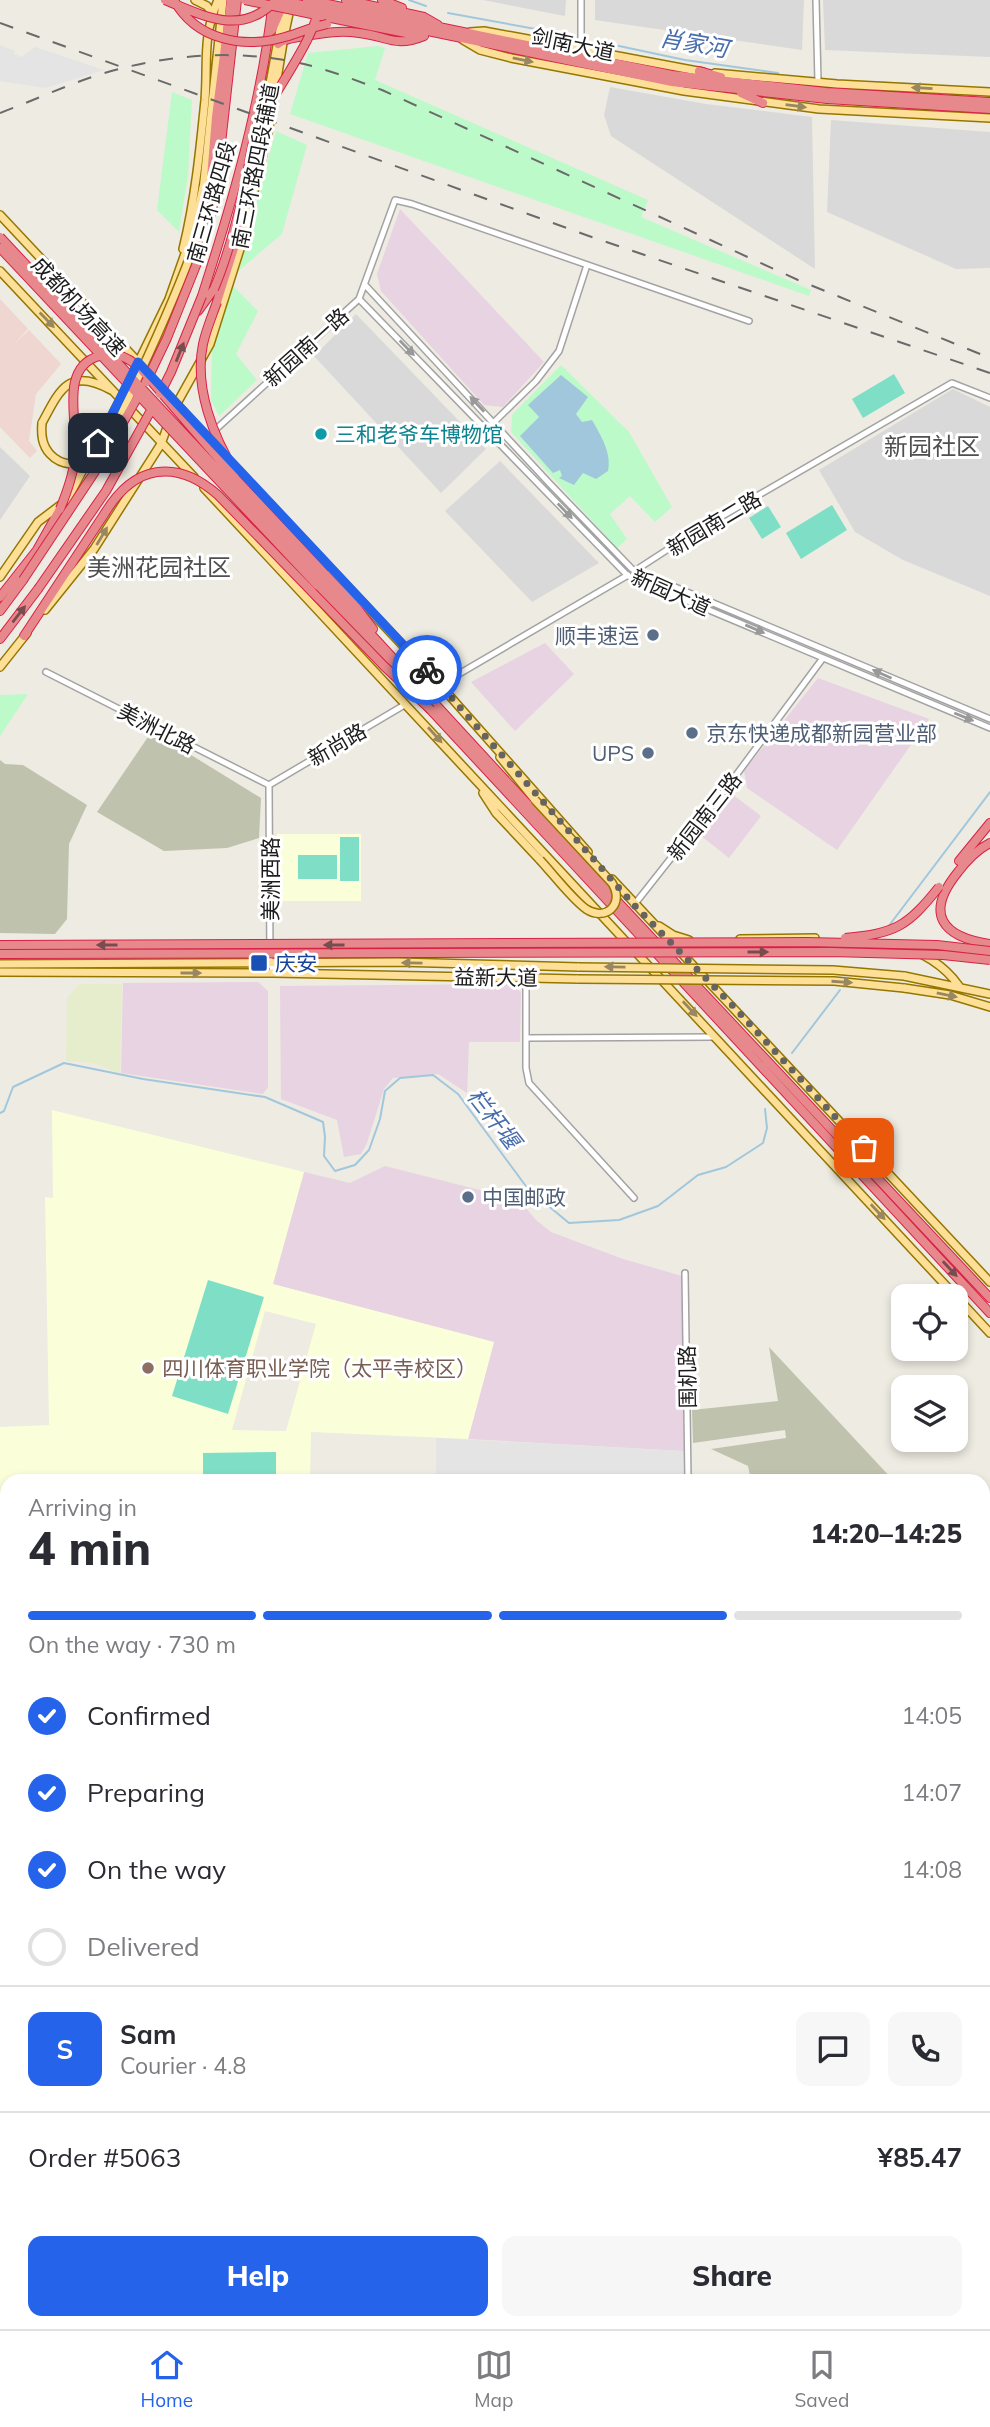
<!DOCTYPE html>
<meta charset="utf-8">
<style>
:root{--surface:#fff;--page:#f7f7f7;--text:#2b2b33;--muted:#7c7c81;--line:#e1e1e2;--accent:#2563eb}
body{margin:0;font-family:Mulish,"Noto Sans SC",sans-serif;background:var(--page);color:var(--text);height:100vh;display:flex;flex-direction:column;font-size:26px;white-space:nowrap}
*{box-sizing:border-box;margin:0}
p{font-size:23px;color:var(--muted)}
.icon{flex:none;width:38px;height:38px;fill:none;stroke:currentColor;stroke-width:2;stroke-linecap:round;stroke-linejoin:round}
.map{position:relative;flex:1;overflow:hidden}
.sheet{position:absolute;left:0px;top:1474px;width:990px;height:856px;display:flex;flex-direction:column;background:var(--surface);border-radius:21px 21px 0 0;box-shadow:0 4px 10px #0003}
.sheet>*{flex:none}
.buttons{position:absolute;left:891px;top:1284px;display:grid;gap:14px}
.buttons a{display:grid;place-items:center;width:77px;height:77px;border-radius:14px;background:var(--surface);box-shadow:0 4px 10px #0003;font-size:35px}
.pin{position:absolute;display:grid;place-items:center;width:60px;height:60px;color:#fff;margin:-30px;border-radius:14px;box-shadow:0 4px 10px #0006}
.courier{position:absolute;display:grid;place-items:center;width:70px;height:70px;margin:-35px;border:5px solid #2563eb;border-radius:50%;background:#fff;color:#222;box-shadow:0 2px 9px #0007}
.summary em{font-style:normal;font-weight:800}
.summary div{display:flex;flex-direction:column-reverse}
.summary{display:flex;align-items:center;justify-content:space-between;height:119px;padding:0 28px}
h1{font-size:46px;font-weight:800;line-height:52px}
.bar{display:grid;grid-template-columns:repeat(4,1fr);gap:10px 7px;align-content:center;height:84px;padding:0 28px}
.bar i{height:9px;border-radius:5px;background:var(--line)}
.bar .selected{background:var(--accent)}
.bar p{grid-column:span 4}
.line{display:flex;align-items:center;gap:18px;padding:0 28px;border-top:2px solid var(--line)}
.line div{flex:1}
.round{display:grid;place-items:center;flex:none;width:74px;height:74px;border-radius:14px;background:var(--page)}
ol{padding:0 28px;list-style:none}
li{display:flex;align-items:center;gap:21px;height:77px}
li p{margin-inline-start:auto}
li .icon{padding:7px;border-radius:50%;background:var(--accent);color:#fff;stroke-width:4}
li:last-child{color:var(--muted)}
li i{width:38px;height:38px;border:4px solid var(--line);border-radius:50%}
.cta{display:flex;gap:14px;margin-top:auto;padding:14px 28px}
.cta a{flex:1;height:80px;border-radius:14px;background:var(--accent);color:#fff;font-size:28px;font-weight:800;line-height:80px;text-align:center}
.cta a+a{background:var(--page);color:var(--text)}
.dock{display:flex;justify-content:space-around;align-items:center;height:98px;border-top:2px solid var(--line);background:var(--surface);font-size:19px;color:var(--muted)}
.dock a{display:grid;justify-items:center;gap:4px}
.dock .selected{color:var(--accent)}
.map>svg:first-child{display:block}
.residential{fill:#dad9d9}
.commercial{fill:#efd6d0}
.industrial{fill:#e7d3e1}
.education{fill:#faffda;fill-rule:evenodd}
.military{fill:#f0e0d4}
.construction{fill:#bfc2ad}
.farmland{fill:#e6edcc}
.park{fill:#bdfaca}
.pitch{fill:#7edfc6}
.parking{fill:#e4e4e4}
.water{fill:#a1c7dd}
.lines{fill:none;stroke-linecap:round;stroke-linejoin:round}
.stream{stroke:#a1c7dd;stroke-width:2}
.taxiway{stroke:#acaaa6;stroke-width:12}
.runway{stroke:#acaaa6;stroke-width:32}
.minor-casing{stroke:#a3a3a3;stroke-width:8}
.major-casing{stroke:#957700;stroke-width:10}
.highway-casing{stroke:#d92147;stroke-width:10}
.minor{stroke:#fff;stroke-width:5}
.major{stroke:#fddf98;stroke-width:7}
.highway{stroke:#e7888c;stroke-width:8}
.rail{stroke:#6a6a6a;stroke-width:2;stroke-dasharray:14 14;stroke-linecap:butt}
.major-bridge-casing{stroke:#957700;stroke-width:10;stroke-linecap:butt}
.highway-bridge-casing{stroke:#d92147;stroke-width:10;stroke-linecap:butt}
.major-bridge{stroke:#fddf98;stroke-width:7}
.highway-bridge{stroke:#e7888c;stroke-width:8}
.oneway{fill:#988760}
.oneway2{fill:#999}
.oneway3{fill:#774d4e}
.done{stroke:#666461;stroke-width:7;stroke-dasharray:0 12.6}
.route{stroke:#2563eb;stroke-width:9}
.culture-dot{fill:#0f9aa8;stroke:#fff;stroke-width:2.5}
.service-dot{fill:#5c6f8a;stroke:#fff;stroke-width:2.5}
.transit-dot{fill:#1a4fb4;stroke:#fff;stroke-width:2.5}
.education-dot{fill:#8d6e63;stroke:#fff;stroke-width:2.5}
.labels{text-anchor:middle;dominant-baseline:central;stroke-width:6;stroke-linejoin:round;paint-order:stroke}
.street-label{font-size:21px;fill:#1c1c1c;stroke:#fff}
.culture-label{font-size:21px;fill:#0d838f;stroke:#fff;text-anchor:start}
.service-label{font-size:21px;fill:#4e5e75;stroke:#fff;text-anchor:end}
.transit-label{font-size:21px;fill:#164399;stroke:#fff;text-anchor:start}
.education-label{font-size:21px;fill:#785e54;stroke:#fff;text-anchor:start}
.water-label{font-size:23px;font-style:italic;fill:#486dac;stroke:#fff}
.quarter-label{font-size:24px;fill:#4f4f4f;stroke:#fff}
</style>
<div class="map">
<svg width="990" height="2329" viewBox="0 0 990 2329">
<rect width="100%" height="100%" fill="#eeebe2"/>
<path class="residential" d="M483,0H566L565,16Z
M595,0H804L802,50L595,20Z
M823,0H990V57L825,50Z
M610,87L706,104L812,117L815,269L611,136L604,115Z
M831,120L990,132V268L956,269L827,212Z
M356,314L486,449L441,493L314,356Z
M953,389L990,407V596L903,560L855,532L819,470Z
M0,447L30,476L0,520Z
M500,461L599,563L532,602L445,511Z
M588,2322H712V2329H588Z"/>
<path class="commercial" d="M0,299L28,329L12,346L29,330L61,364L36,394L29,441L37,451L30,458L0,427Z"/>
<path class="industrial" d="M400,209L544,362L503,407L484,405L381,291L377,274Z
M545,643L574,674L515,731L471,682Z
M818,678L929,719L837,850L747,788L744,771Z
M732,794L761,816L729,858L700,835Z
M258,982L268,991V1087L263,1094L121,1073L123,983Z
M511,984L521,992L520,1042H469L467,1093L438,1074L393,1078L384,1089L367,1143L361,1154L344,1157L337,1120L281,1099L280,986Z
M385,1166L519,1200L536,1220L551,1232L623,1259L682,1276L684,1451L468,1439L494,1342L272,1284L304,1172L350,1183Z"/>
<path class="education" d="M277,834H361V901H277Z
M52,1110L304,1172L273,1284L494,1342L468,1439L311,1432L310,1480H7V1551H0V1427L49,1425L45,1197L53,1198ZM265,1311L316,1324L286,1431L232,1430Z"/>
<path class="military" d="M0,1626H7V2322H588V2329H0Z
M984,2068L990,2069V2196L984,2197Z"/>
<path class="construction" d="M152,731L261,798L259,838L227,848L164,851L97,812Z
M0,760L5,764L23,765L87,805L69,844L67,919L55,934L0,933Z
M769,1347L893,1480H751L748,1466L711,1449L786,1438L785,1430L693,1443L692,1410L778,1401Z
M990,1591V1850H984V1599Z
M718,2322H934L932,2329H718Z"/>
<path class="farmland" d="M80,984H122L120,1073L93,1063L66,1061L67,998Z"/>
<path class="park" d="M378,46L385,48L375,80L648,200L641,217L811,290L809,296L290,114L308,53Z
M172,92L192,100L188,175L179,232L157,210Z
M276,131L307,145L282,234L237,272Z
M233,286L258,311L236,354L257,380L219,416L211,400L212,346Z
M561,365L629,432L672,507L655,522L630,496L610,514L627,539L617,548L511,432L512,415Z
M28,694L0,736V695Z"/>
<path class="pitch" d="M894,374L905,393L863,418L852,399Z
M832,505L847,530L801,559L786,533Z
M768,506L781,527L762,539L749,518Z
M340,837H359V881H340Z
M298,855H337V879H298Z
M208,1280L264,1297L228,1414L172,1396Z
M276,1452V1480H203V1453Z"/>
<path class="parking" d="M0,45L15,51L14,54L22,57L35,47L104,70L46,88L0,81Z
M436,1438L684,1451L685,1480H436Z"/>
<path class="water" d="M561,375L588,397L576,414L582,422L592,420C601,436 612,453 608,471L596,479L583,473L574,485L559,478L562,476L560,470L553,473L520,436L539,417L528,405Z"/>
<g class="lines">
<path class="stream" d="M409,0L426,6
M448,13L563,34
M605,43L685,60L778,73
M872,82L934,85
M888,927L990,792
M792,1053L840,990
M0,1113L4,1111L13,1087L64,1063L143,1079L265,1097L323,1122L325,1137L324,1156L335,1171L355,1165L369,1150L380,1119L385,1091L400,1078L433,1075L458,1094L528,1189L569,1223L619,1220L658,1206L698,1175L726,1167L763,1143L767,1128L765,1109"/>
<path class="taxiway" d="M984,2173L990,2172
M0,2227H7"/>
<path class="runway" d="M0,1727H7
M984,2120H990
M0,2136H7"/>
<g class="minor-casing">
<path id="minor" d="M816,0L818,82
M581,49V0
M365,285L550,484L632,569L990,719
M359,299L628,576L990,728
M486,430L536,381L559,351L587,265
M214,431L359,299L395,200L412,204L749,321
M636,570L693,533L952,383L990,398
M46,672L269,785
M440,685L628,575
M269,785L270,962L274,973
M269,785L406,704
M634,905L731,782L823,658
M526,978V1068L529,1083L634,1198
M526,1038L715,1037
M685,1273L688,1480
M984,1709H990
M984,1939H990"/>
</g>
<g class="major-casing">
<path id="major" d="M195,0L207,6L212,13
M470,32L484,31L517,37L703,72
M284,37L291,4
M463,40L480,50L511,58L684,91L819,109L990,118
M715,73L837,84L990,92
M253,175L284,8
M203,190L223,0
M254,191L268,133L283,43
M0,215L141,365
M183,249C195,200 200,150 205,100C208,61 202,38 218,0
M0,271L194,477
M170,397L223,455
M176,405L210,344L247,227L252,187
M42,423C60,389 69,367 111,390
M234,466L440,685L588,852
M204,488L990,1333
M0,577L38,522L67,500L121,398L169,299L194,228L203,187
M45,610L94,549L161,444L169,422
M0,667L27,633
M500,757L535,800
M483,793L496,813L540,860
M612,879L990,1282
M659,926L673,935L689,940
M740,939L815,938
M896,946C921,950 945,966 959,986
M0,964L397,962L579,967
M0,972L274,973L578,979
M904,976L990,994
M904,988L950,995L990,1007"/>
</g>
<g class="highway-casing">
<path id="highway" d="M346,0L424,17L438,25
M382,0L402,8
M323,3L672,75L826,92L990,102
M322,9L672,82L827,99L990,109
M321,16L421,36
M272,30L284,3
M278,44C285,38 295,38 304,36C323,33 340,30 359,33C388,36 394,48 424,36
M699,71L721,77
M741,93L763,103
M209,202L216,117L231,0
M201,253L215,197L237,0
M202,296C233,200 262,101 273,0
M217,302L235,245L253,171
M198,311L214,289
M325,574L353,603L373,629
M321,580L601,884L990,1298
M317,585L403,679
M0,597L37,550L60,509
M0,611L23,580
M24,636L105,513
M0,639L38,589
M428,707L990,1313
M990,843C976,850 967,860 958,872C924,914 942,937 990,944
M959,861L990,823"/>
</g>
<use href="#minor" class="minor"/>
<use href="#major" class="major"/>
<use href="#highway" class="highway"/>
<path class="rail" d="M0,23L586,235L990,373
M0,113C32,101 62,87 95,76C157,56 225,49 290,61C322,67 352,79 382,90L798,280L990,358"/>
<g class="major-bridge-casing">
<path id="major-bridge" d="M42,423C41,435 42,445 50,454C61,466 81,468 94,457C108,446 121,413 129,397C153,346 176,296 195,243
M535,800L612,883C625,904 606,922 586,909C572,899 553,874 540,860
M579,967L833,970L904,976
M578,979L834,981L904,988"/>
</g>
<g class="highway-bridge-casing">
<path id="highway-bridge" d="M165,0C204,16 242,37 276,0
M174,0C196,40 243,49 285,37C299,33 312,27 327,24
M245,0L321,16
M278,0L322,9
M307,0L323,3
M0,237L321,580
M0,248L317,585
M214,289C228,256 237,221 245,186C249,168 250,147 257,129C272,93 319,35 320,0
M217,302C212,316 206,330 203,344C194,387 213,437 236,473
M146,382L167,338L201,253
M160,394L171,372L202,296
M60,509C67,492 73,476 75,458C80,427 57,368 99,356C115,351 127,357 139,367L236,479L325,574
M105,513C134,465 176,458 218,495L384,666L431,710
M23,580L94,473L140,393
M38,589L106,491L154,405
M845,938C896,933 907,927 939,887
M0,945L807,942L937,945L990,951
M0,954L831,952L943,955L990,960"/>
</g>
<use href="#major-bridge" class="major-bridge"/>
<use href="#highway-bridge" class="highway-bridge"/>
</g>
<defs><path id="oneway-solid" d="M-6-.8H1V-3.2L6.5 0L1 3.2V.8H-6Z" transform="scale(1.75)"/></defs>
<g class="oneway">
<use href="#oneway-solid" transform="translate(523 60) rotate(12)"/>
<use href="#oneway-solid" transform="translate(922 88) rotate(-177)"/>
<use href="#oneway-solid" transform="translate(796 106) rotate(7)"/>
<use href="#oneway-solid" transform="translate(47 320) rotate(46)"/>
<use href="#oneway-solid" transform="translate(102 536) rotate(-59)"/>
<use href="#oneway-solid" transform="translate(435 735) rotate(48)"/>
<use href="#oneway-solid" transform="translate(412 963) rotate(-179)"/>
<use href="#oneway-solid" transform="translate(615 967) rotate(-179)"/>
<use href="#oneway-solid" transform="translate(191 973)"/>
<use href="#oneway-solid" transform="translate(842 982) rotate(4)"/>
<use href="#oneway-solid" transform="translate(947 995) rotate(12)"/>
<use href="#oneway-solid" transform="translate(690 1009) rotate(47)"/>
<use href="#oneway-solid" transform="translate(878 1212) rotate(47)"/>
</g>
<g class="oneway2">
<use href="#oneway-solid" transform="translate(407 348) rotate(46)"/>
<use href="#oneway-solid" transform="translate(477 404) rotate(-133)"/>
<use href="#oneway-solid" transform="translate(565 511) rotate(46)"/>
<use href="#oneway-solid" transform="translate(755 629) rotate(23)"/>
<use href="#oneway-solid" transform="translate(882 674) rotate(-156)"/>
<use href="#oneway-solid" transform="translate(964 717) rotate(22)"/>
</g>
<g class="oneway3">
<use href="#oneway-solid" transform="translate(180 352) rotate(-68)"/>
<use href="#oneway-solid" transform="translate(19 614) rotate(-52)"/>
<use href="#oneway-solid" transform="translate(107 945) rotate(180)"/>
<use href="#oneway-solid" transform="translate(334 945) rotate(180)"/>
<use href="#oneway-solid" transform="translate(758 952)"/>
<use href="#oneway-solid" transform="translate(950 1269) rotate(47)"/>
</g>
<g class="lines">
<path class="done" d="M427,670L634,905L734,1007L864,1148"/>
<path class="route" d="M98,443L138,362L427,670"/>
</g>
<circle class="culture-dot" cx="321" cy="434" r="7"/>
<g class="service-dot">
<circle cx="653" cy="635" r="7"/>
<circle cx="692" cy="733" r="7"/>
<circle cx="648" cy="753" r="7"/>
<circle cx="468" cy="1197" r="7"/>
</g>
<rect class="transit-dot" x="250" y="954" width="18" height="18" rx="3.5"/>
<circle class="education-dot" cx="148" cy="1368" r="7"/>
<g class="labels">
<g class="street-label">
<text transform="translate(573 44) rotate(12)">剑南大道</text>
<text transform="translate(255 166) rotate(-79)">南三环路四段辅道</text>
<text transform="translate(211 202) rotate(-74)">南三环路四段</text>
<text transform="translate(79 306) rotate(47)">成都机场高速</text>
<text transform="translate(306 347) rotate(-42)">新园南一路</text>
<text transform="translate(714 523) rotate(-31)">新园南二路</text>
<text transform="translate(671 592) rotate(24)">新园大道</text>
<text transform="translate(157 728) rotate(27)">美洲北路</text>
<text transform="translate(337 744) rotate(-30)">新尚路</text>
<text transform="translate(704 816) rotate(-52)">新园南三路</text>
<text transform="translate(270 879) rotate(-90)">美洲西路</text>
<text transform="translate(496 977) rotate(1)">益新大道</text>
<text transform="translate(687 1377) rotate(-91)">围机路</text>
</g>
<g class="culture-label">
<text x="335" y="434">三和老爷车博物馆</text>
</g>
<g class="service-label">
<text x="639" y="635">顺丰速运</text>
<text x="706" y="733" text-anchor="start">京东快递成都新园营业部</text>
<text x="634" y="753">UPS</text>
<text x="482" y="1197" text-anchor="start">中国邮政</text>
</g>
<g class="transit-label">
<text x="275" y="963">庆安</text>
</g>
<g class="education-label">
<text x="162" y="1368">四川体育职业学院（太平寺校区）</text>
</g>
<g class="water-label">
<text transform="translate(694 43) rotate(10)">肖家河</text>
<text transform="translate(494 1118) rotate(52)">栏杆堰</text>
</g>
<g class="quarter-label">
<text x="932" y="446">新园社区</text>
<text x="159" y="567">美洲花园社区</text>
</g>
</g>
</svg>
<div class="buttons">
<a><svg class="icon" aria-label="locate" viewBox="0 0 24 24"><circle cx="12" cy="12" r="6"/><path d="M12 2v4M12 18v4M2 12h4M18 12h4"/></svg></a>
<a><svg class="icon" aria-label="layers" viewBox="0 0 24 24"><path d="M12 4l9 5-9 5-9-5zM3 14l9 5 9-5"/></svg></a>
</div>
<div class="pin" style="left:864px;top:1148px;background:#ea580c"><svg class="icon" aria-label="bag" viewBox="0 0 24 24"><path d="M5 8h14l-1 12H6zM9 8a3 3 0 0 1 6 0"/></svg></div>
<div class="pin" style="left:98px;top:443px;background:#1f2937"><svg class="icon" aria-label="home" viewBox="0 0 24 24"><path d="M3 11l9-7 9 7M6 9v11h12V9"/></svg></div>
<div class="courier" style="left:427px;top:670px"><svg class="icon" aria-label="bike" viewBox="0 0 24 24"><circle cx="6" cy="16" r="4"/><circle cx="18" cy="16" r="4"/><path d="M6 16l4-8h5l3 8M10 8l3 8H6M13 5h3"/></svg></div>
<section class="sheet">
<div class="summary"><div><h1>4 min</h1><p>Arriving in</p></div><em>14:20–14:25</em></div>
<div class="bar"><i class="selected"></i><i class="selected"></i><i class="selected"></i><i></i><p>On the way · 730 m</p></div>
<ol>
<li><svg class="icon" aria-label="check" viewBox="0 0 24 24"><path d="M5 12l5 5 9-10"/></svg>Confirmed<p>14:05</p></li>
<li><svg class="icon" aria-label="check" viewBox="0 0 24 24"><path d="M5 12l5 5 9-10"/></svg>Preparing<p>14:07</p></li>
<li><svg class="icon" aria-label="check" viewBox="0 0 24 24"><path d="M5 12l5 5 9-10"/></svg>On the way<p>14:08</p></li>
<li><i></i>Delivered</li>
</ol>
<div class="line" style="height:126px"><b class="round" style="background:var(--accent);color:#fff">S</b><div><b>Sam</b><p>Courier · 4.8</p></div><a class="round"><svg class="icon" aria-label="chat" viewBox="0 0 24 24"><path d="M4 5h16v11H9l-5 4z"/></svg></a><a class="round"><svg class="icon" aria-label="phone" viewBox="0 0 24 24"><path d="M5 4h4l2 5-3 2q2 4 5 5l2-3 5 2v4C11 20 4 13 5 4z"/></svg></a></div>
<div class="line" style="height:91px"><div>Order #5063</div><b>¥85.47</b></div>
<div class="cta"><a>Help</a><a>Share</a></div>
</section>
</div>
<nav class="dock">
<a class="selected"><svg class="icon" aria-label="home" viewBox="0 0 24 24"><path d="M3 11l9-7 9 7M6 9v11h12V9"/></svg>Home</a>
<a><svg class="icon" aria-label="map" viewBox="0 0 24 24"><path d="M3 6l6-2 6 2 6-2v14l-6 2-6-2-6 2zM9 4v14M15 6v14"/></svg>Map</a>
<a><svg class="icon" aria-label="saved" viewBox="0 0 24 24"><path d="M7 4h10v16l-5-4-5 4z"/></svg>Saved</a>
</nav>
